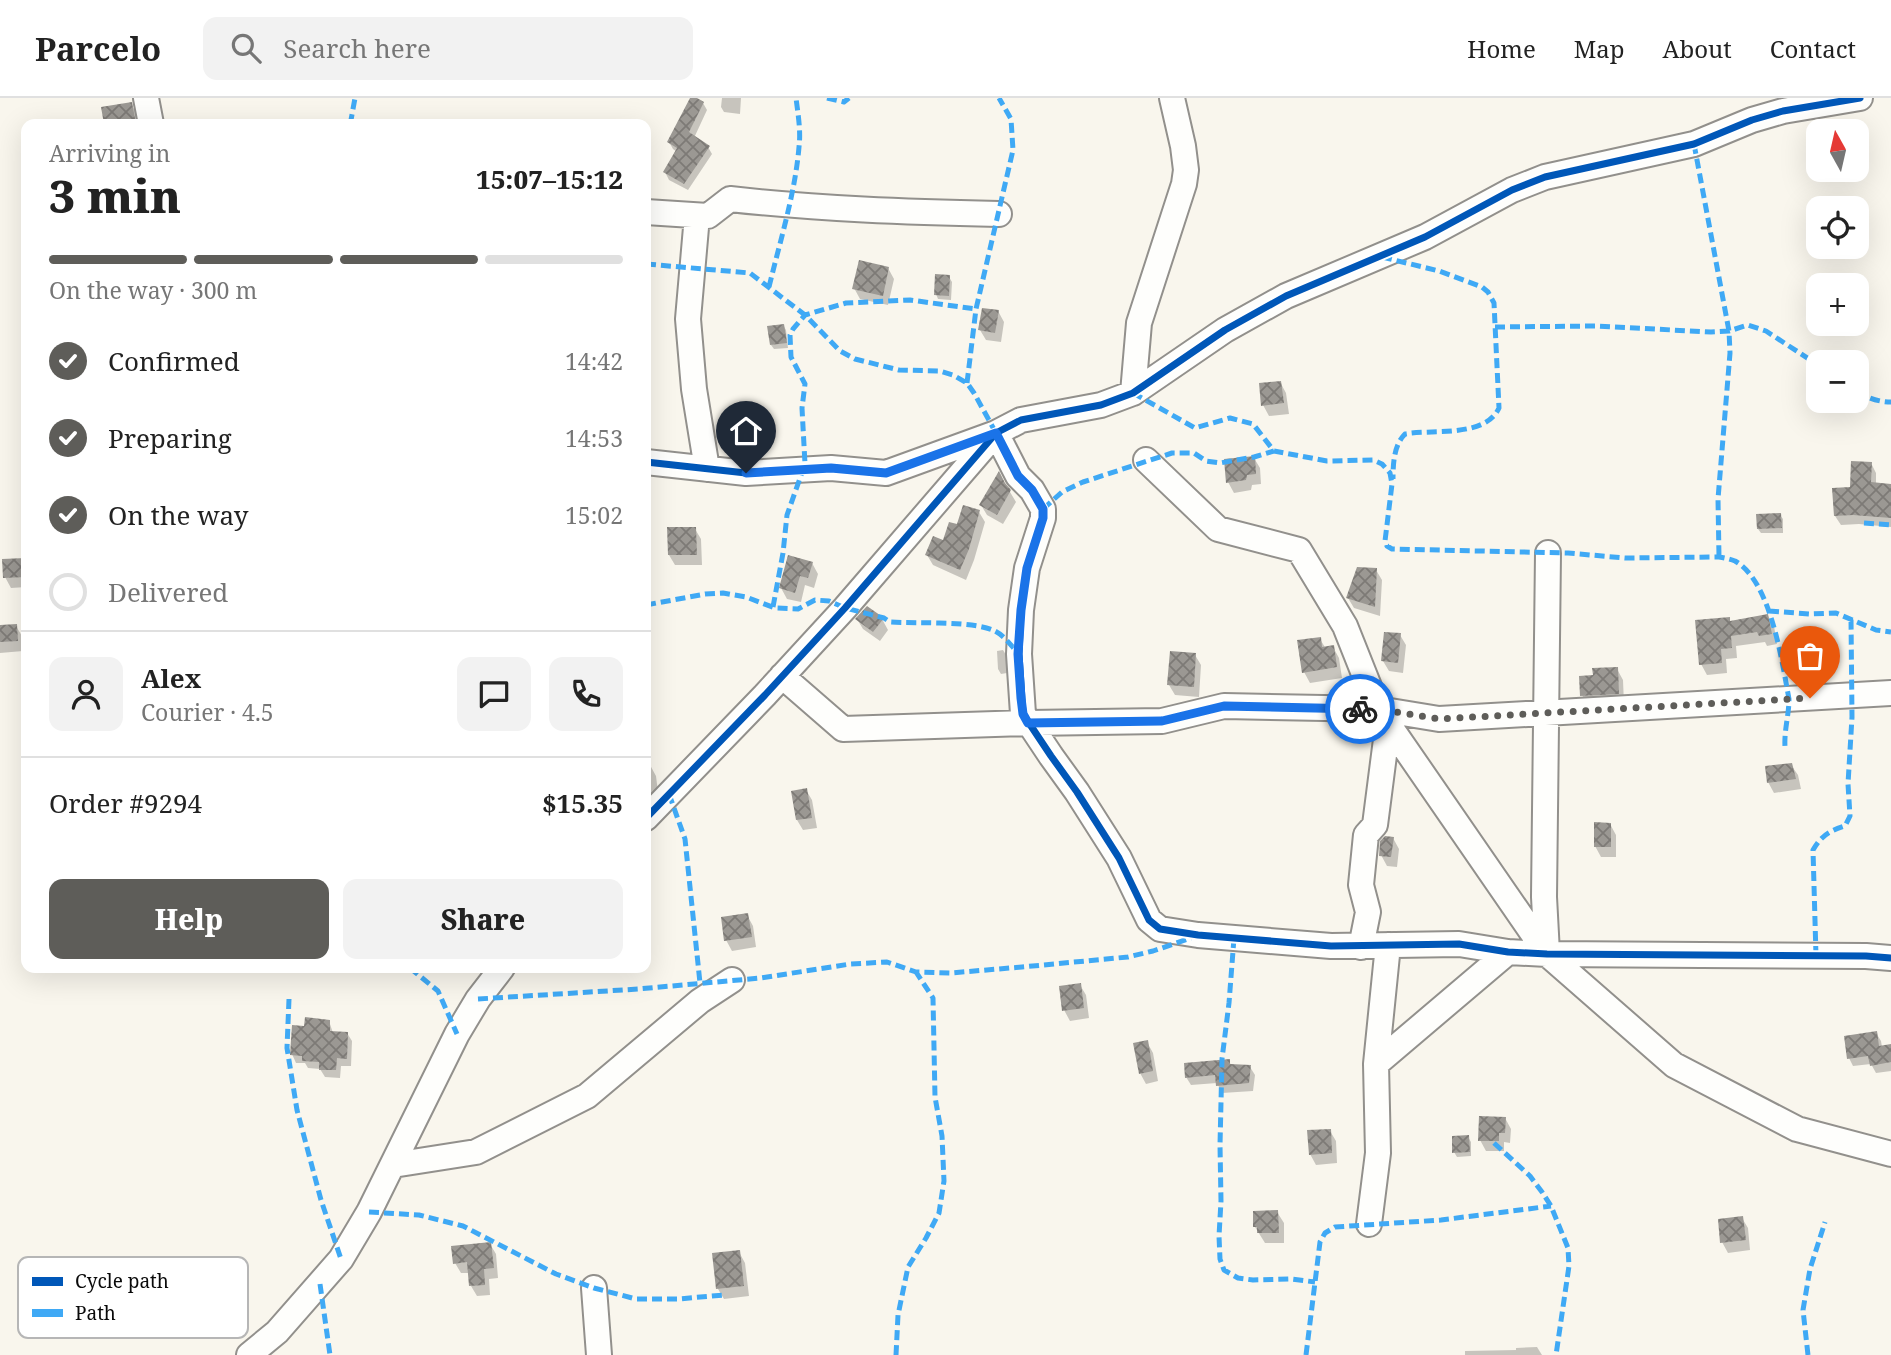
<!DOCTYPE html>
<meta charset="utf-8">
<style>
:root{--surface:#fff;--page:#f2f2f2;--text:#222;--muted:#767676;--line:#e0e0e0;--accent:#5e5d59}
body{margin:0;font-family:"Noto Serif",serif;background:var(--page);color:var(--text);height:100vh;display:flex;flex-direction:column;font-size:26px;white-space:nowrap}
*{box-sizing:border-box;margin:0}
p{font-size:23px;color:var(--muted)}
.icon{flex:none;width:38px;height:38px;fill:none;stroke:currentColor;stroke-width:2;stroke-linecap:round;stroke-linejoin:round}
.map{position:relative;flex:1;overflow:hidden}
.details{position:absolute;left:21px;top:21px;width:630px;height:854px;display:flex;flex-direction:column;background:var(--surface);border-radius:14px;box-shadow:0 7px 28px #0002}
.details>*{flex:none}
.needle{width:46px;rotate:352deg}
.buttons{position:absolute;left:1806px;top:21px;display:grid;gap:14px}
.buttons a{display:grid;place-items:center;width:63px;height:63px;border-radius:14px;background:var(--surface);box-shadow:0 7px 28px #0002;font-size:35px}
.pin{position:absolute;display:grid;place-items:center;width:60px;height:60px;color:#fff;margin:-72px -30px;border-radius:50% 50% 50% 0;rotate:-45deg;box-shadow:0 0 7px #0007}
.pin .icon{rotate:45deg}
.courier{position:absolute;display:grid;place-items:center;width:70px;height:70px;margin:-35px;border:5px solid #1a73e8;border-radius:50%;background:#fff;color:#222;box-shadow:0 2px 9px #0007}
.overview em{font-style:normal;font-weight:800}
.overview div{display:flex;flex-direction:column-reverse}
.overview{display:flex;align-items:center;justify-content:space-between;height:119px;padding:0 28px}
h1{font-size:46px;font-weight:800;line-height:52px}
.bar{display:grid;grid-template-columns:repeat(4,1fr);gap:10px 7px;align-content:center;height:84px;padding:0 28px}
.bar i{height:9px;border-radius:5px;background:var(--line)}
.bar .selected{background:var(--accent)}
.bar p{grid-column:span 4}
.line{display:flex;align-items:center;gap:18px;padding:0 28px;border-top:2px solid var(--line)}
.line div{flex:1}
.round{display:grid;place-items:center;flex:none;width:74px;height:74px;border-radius:14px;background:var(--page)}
ol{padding:0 28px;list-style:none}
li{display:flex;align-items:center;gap:21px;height:77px}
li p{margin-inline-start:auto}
li .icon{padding:7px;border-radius:50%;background:var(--accent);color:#fff;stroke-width:4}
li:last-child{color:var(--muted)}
li i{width:38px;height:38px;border:4px solid var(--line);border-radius:50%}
.action{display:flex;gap:14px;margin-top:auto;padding:14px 28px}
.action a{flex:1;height:80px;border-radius:14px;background:var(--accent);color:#fff;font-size:28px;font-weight:800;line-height:80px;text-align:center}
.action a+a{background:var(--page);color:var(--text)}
header{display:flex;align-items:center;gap:42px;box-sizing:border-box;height:98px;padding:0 35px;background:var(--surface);border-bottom:2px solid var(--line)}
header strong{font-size:33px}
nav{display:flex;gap:38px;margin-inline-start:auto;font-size:24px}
.search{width:490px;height:63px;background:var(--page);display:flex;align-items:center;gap:18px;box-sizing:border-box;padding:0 24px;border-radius:14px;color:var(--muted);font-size:26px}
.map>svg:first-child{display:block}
.shadow{fill:#0003}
.building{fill:url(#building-cross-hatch)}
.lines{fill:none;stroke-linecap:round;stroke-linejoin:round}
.street-casing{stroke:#92908c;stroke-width:28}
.street{stroke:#fefefc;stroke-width:24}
.quiet{stroke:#3fa9f5;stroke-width:5;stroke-dasharray:10 5;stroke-linecap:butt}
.cycleway-casing{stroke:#fff;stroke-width:11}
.cycleway{stroke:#0057b8;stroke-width:7}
.done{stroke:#5e5d59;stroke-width:7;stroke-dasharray:0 12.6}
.route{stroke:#1a73e8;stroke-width:9}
.key{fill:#fff;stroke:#b6b6b6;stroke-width:2}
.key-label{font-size:19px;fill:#0a0a0a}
</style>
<header>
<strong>Parcelo</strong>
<div class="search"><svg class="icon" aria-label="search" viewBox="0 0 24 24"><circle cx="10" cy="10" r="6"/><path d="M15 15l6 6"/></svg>Search here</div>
<nav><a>Home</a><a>Map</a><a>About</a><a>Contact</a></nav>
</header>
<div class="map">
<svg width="1891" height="1257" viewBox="0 0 1891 1257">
<defs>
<pattern id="building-cross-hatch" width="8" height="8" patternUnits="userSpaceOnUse" patternTransform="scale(1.75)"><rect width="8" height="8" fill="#9b9893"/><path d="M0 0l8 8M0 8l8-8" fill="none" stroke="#7d7a76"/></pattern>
</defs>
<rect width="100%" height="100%" fill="#f9f6ed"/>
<path class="shadow" d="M693,0L703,5L707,12L694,40L708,49L712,56L688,92L669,82L665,74L677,54L673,51L669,44Z
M722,0H741L740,16L724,14L721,9Z
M131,6L137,16L139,26H106L103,11Z
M888,170L894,181L888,207L860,201L854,190Z
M949,179L952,184L951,202L938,201L936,196Z
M998,213L1004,224L1001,244L986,242L980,232Z
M783,227L786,232L788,250L774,251L771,247Z
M1280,284L1286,295L1289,316L1269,318L1263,307Z
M1254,360L1260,370L1261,386L1252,387L1251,392L1234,395L1228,384Z
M1871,365L1876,375V386L1891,387V429L1859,426L1841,427L1835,418L1852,390Z
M1010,394L1016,404L1003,426L987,417L981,407Z
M979,414L985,424L974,462L966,482L933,467L927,457L944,445L959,428Z
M1780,417L1783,421V435H1761L1758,431Z
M695,431L701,441L702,467H675L669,457Z
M26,462V489L11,490L5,479L4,463Z
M812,465L818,476L814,490L805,487L801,504L787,501L781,490Z
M1376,472L1382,482L1380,518L1354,510L1348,500Z
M1768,518L1774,528L1777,546L1767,548L1765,544L1736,548L1737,560L1726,561L1727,575L1707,577L1701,566L1729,521L1731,524Z
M857,521H882L888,532L880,543L863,531Z
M0,528H16L22,538L23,553L0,555Z
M1400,537L1406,547L1403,575L1389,573L1383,563Z
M1320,541L1326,551L1333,549L1339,560L1342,580L1310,585L1304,574Z
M1003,552L1006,557L1007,575L1001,576L998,571L997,553Z
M1195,557L1201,567L1199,599L1175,597L1169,587Z
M1617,571L1623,582L1624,606L1588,608L1582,597Z
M650,667L656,678L659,702L646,712V668Z
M1791,667L1798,677L1801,691L1774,695L1768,684Z
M806,692L812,702L817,730L803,732L797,722L793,694Z
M1610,726L1616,737V759H1601L1595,748Z
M1393,740L1399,751L1397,769L1387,768L1381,757Z
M747,817L753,828L756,849L732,853L726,842Z
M1080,887L1086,897L1089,920L1070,923L1064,912Z
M329,923L333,935H347L352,943L351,968H341L340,980L325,979L320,971L308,970L305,965H296L292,956L306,930Z
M1876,935L1881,943L1882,949L1891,948V973L1876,975L1871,966L1853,968L1849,960Z
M1147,944L1153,955L1158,983L1146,986L1140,975Z
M1229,963L1231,967L1250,969L1255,977L1253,993L1222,995L1217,985L1191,987L1186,979Z
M1505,1020L1511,1031L1510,1045L1504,1044V1053H1486L1480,1042Z
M1330,1033L1336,1043L1337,1065L1316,1067L1310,1056Z
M1468,1039L1471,1044V1058L1457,1059L1454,1054Z
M1277,1114L1284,1125V1145H1265L1255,1129Z
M1742,1120L1748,1130L1750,1152L1728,1155L1722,1144Z
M490,1146L496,1156L498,1180L489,1181L490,1197L477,1198L471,1188L469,1175H461L455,1165Z
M739,1154L745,1165L749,1198L724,1201L718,1191L714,1157Z
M1537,1249L1542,1257H1465V1253L1516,1252V1250Z"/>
<path class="building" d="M690,0H697L704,4L689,34L710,48L684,86L663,74L677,50L667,44Z
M132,4L136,26H104L101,9Z
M859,162L889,169L883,198L852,191Z
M935,176L950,177L949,198L934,197Z
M982,210L999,212L995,235L978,232Z
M784,226L787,245L770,247L767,228Z
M1281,283L1284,305L1261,308L1259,285Z
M1255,358L1256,376L1247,377L1246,382L1226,385L1224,361Z
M1851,363L1872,364L1871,384L1891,386V420L1853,417L1834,418L1832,390L1850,389Z
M999,373L1005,385L1011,392L997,417L979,407Z
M963,407L980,412L969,451L960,472L925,457L933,438L943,442L949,424L957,426Z
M1781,415L1782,430L1757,431L1756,416Z
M667,429H696L697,457H668Z
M788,457L813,464L808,480L800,478L795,495L779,490Z
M26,460V479L3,480L2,461Z
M1357,469L1377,470L1375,509L1346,500Z
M867,508L884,520L873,534L855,521Z
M1768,516L1772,536L1759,538L1757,534L1731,538L1732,550L1721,551L1722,565L1699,567L1695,522L1730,519V523Z
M17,526L18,543L0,544V527Z
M1384,534L1401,535L1398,565L1381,563Z
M1321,539L1322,549L1334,547L1337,569L1302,575L1297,542Z
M1170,553L1196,555L1194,589L1167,587Z
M1618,569L1619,596L1580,598L1579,578L1593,577L1592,570Z
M1792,665L1796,681L1767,685L1765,668Z
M807,690L812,720L796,722L791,693Z
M1594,724L1611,725V749H1594Z
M1385,738L1394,739L1391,759L1379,758L1380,743Z
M748,815L752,839L724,843L721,819Z
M1081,885L1084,910L1062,913L1059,888Z
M305,919L330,922V933L348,934L347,961L337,960L336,972H319V964L302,963V958L290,957L292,927L304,928Z
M1877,933L1879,948L1891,946V964L1870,968L1868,958L1847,961L1844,938Z
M1148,942L1153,973L1139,976L1133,945Z
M1230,961V966L1251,967L1249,985L1216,988L1215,977L1185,980L1184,965Z
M1479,1018L1506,1019L1505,1035H1499V1043H1478Z
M1331,1031L1332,1055L1309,1057L1307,1032Z
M1469,1037L1470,1054L1452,1055V1038Z
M1278,1112L1279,1135H1257V1129H1253V1113Z
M1743,1118L1746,1142L1720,1145L1718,1121Z
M491,1144L494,1170L484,1171L485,1187L469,1188L467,1164L453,1166L451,1148Z
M740,1152L744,1188L716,1191L712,1155Z"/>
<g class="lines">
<g class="street-casing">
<path id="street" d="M146,0L151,26
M646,114L708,118L730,101C819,111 908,114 999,116
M697,118L688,221L694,291L707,371
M1133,295L1139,225L1184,86L1186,72L1183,48L1172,0
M1146,362L1218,431L1299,452L1345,528L1378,611L1547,856L1674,967L1797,1031L1891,1056
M646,364L746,375L831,370L886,375L996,335L1018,378L1032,392L1043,411V420L1027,470L1021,512L1019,556L1023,616L1051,658L1077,694L1119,760L1149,822L1160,831L1198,837L1331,848L1459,846L1508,854L1547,856L1866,858L1891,860
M782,578L843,631L1029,625L1162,623L1224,608L1378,611L1439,621L1891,595
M646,720L765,597L845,510L996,335L1021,322L1101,307L1133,295L1225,232L1286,198L1425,139L1512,92L1545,79L1694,46L1752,22L1783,13L1860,0
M1361,849L1368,814L1361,787L1366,737L1375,727L1388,626
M1547,855L1544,799L1548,455
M1376,966L1508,854
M393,1067L476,1054L587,998L700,903L732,882
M1369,1126L1378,1055L1376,966L1388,847
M594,1190L599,1257
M249,1257L277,1234L341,1161L369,1114L457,936L478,901L502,870"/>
</g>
<use href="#street" class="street"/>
<path class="quiet" d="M827,0L844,4L849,0
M352,26L351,22L355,0
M1694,46L1729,233L1730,255L1718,401L1719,459
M1382,159L1439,173L1482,189L1488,194L1494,205L1499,310C1485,340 1433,331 1405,336C1394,347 1393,365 1393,381
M646,166L750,175L805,217L840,253L855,261L899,272L940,273L953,277L967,285L974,295L996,335
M769,189C780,143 795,96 799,49C801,33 798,16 796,0
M1495,229L1595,228L1711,234L1729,233L1748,227L1766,233L1818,267
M967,285L976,211L1013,52L1011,21L999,0
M1857,293C1867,300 1879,304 1891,304
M1133,295L1195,330L1230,320L1253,326L1274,353L1327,363L1373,362L1382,366L1390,375L1392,386L1385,443L1387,448L1392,451L1568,455L1625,460L1719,459C1725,460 1730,461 1735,463C1771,483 1782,564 1789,601C1789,617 1784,632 1785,649
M1043,411L1062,394L1083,384L1172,355H1194L1206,363L1220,365L1254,359L1274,353
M1864,425L1891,427
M646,507L705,496L723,495L746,499L775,510L798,511L815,502L829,503L845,510L884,520L890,524C918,526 972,522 995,533C1005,538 1011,548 1019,556
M773,509L783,455L787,417L805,366L802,310L805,286L791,259L790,237L793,231L805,217L846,205L910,202L976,211
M1769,513L1810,516L1836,515L1876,532L1891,534
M669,696L685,741L700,885
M1234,840L1229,905L1222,961L1220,1047L1221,1103L1219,1138L1220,1161L1224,1172L1238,1180L1253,1182L1291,1181L1315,1184
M1816,858L1813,752C1821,738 1829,733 1845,728L1850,718L1848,686L1852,619L1851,520
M410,870L438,893L457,936
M289,901L287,950L297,1012L321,1102L341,1161
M478,901L638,891L761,880L850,866L887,864L916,874L950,875L1022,869L1128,859L1153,853L1191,840
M1494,1045L1530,1078L1542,1094L1551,1108L1568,1150L1569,1168L1556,1257
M369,1114L419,1117L463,1128L556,1176L594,1190L636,1201H678L724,1197
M320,1186L330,1257
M896,1257L898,1217L908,1169L926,1140L939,1115L944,1083L942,1038L935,999L933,900L916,874
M1306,1257L1320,1144L1325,1135L1335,1129L1441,1122L1551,1108
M1808,1257L1803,1212L1810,1171L1825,1124"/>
<g class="cycleway-casing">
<path id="cycleway" d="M646,364L746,375L831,370L886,375L996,335L1018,378L1032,392L1043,411V420L1027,470L1021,512L1019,556L1023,616L1051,658L1077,694L1119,760L1149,822L1160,831L1198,837L1331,848L1459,846L1508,854L1547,856L1866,858L1891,860
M646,720L765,597L845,510L996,335L1021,322L1101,307L1133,295L1225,232L1286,198L1425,139L1512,92L1545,79L1694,46L1752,22L1783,13L1860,0"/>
</g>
<use href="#cycleway" class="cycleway"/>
</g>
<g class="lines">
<path class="done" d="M1360,611H1378L1439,621L1810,600"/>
<path class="route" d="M746,375L831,370L886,375L996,335L1018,378L1032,392L1043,411V420L1027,470L1021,512L1018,556L1021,600L1023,616L1028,625L1162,623L1224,608L1360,611"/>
</g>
<rect x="18" y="1159" width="230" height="81" rx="10" class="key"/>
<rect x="32" y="1179" width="31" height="9" fill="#0057b8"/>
<rect x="32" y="1211" width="31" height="8" fill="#3fa9f5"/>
<g class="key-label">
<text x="75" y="1190">Cycle path</text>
<text x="75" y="1222">Path</text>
</g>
</svg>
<div class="buttons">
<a><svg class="needle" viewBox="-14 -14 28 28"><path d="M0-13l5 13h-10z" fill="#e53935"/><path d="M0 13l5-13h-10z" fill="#767676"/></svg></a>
<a><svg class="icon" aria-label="locate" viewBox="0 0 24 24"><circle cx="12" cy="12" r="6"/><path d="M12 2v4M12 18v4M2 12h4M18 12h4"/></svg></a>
<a>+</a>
<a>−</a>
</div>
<div class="pin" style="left:1810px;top:600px;background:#ea580c"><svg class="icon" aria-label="bag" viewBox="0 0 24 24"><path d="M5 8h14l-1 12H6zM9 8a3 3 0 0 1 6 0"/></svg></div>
<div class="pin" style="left:746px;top:375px;background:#1f2937"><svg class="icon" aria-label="home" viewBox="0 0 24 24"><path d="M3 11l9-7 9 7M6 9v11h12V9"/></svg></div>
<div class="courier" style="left:1360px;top:611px"><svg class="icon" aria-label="bike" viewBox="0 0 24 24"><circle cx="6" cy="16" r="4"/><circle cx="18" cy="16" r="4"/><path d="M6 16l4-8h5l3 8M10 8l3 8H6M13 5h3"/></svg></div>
<section class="details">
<div class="overview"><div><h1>3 min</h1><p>Arriving in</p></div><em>15:07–15:12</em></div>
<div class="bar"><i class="selected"></i><i class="selected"></i><i class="selected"></i><i></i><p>On the way · 300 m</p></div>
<ol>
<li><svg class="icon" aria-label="check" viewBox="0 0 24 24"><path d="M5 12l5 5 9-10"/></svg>Confirmed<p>14:42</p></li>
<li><svg class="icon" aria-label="check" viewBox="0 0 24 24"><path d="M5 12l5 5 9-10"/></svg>Preparing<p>14:53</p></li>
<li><svg class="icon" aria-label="check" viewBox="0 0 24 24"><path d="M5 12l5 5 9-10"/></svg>On the way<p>15:02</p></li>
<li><i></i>Delivered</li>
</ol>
<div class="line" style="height:126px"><a class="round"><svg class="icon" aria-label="person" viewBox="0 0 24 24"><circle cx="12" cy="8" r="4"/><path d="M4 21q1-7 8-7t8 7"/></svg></a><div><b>Alex</b><p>Courier · 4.5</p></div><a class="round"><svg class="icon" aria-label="chat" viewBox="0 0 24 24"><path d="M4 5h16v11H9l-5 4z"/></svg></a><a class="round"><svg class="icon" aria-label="phone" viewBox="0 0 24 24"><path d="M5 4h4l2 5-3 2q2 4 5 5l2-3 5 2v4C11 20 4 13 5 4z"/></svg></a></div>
<div class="line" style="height:91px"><div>Order #9294</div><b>$15.35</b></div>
<div class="action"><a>Help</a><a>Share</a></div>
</section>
</div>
